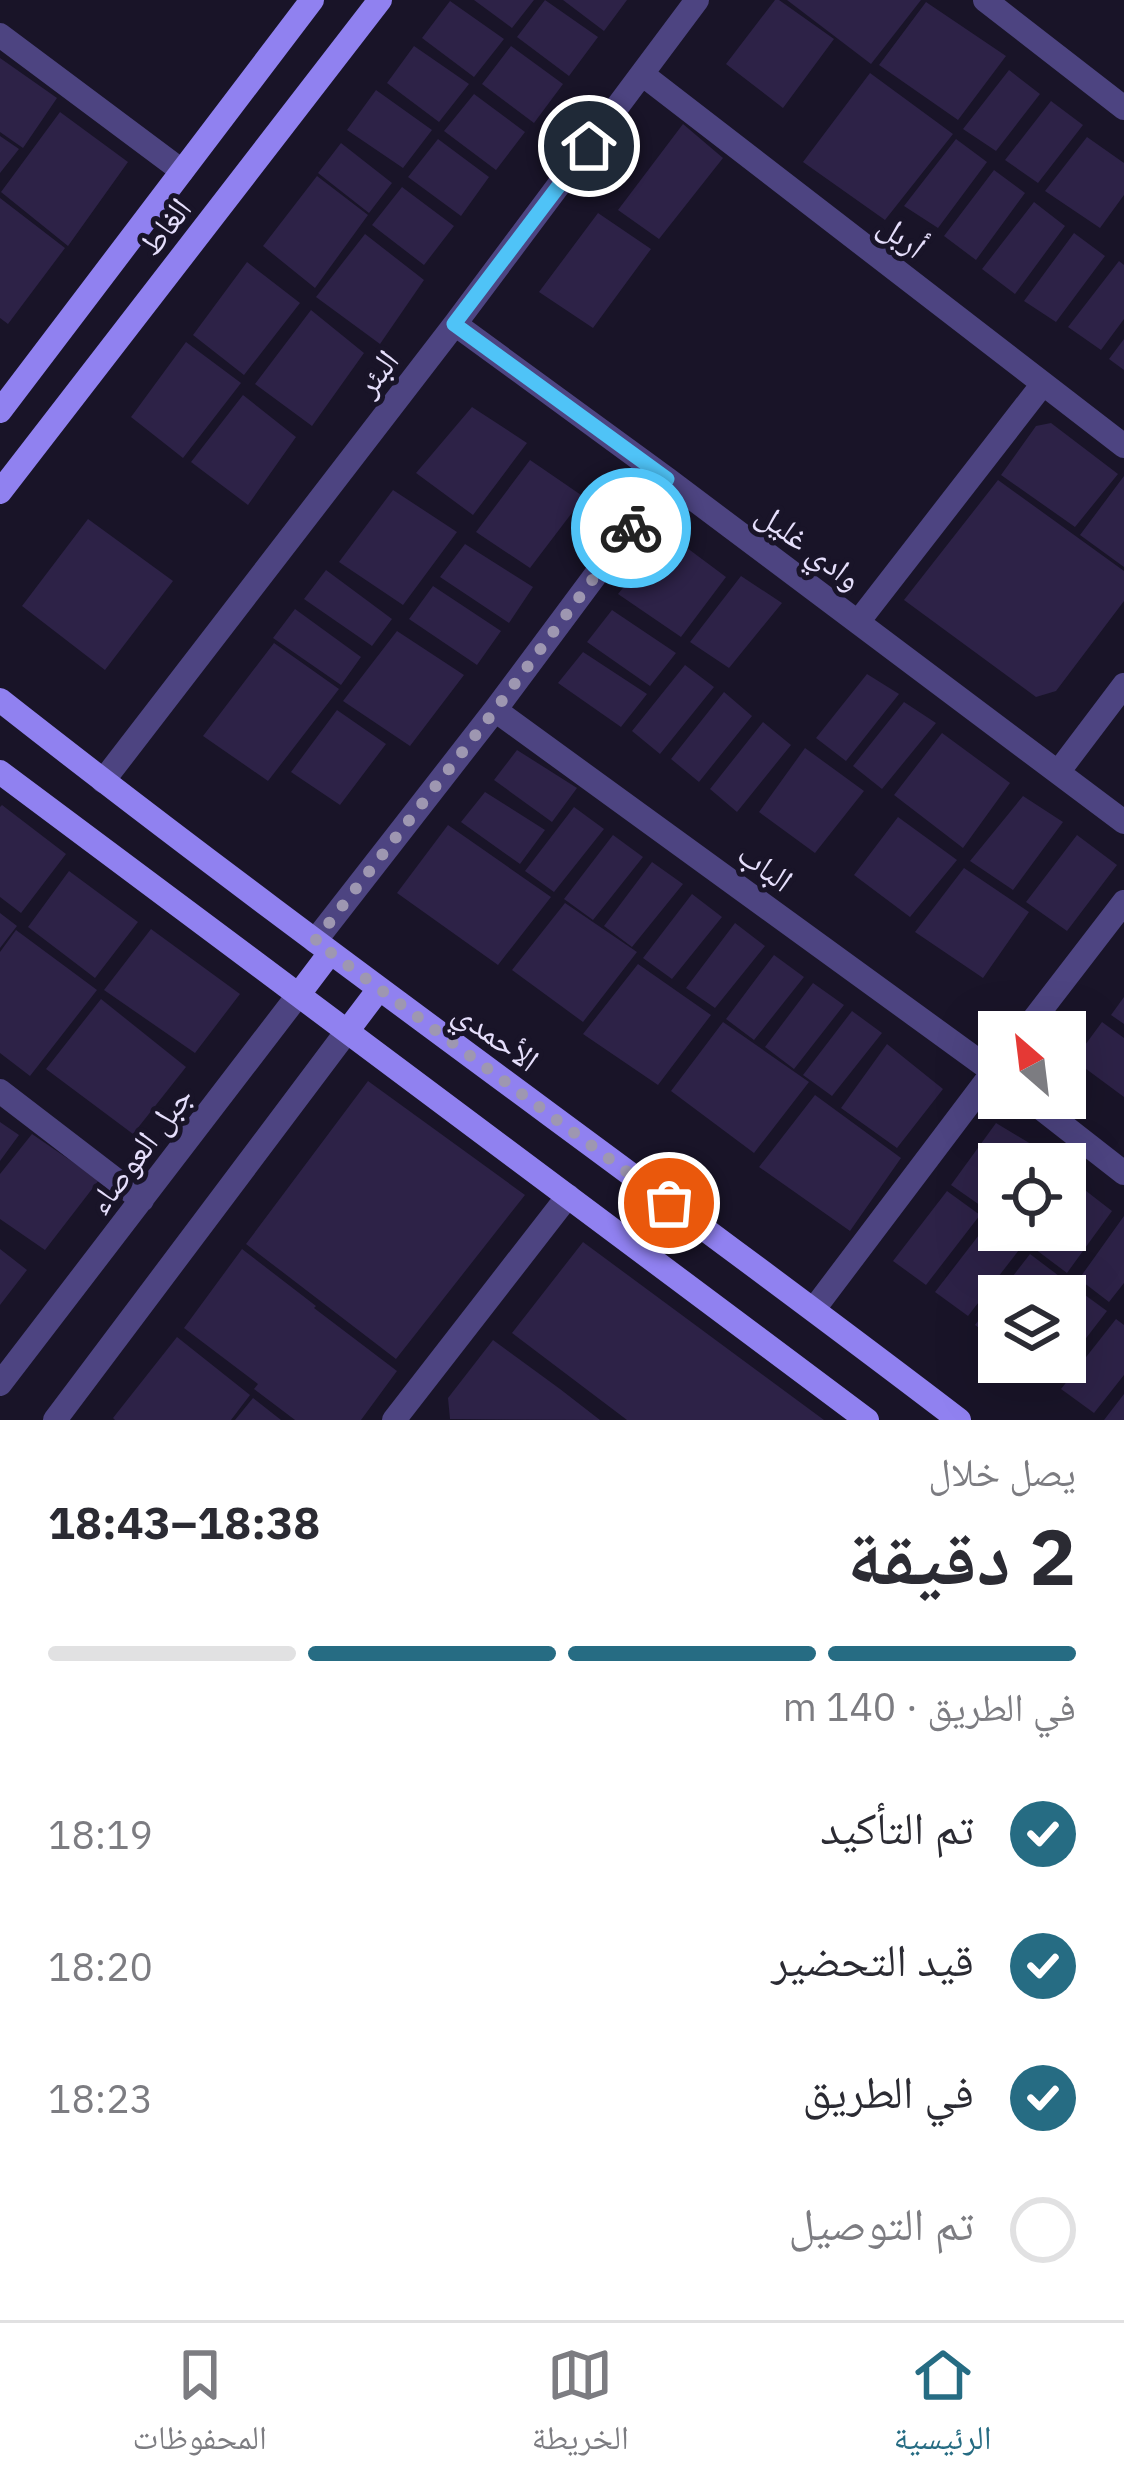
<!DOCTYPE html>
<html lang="ar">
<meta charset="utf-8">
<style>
:root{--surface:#fff;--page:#f2f2f3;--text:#2b2b33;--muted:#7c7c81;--line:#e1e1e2;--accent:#266c83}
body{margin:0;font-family:"IBM Plex Sans","Noto Naskh Arabic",sans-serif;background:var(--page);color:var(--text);direction:rtl;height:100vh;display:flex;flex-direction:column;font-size:45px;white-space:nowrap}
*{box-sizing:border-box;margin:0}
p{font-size:39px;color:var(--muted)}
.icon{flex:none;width:66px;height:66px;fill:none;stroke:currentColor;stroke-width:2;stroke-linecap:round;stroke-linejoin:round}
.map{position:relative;height:1420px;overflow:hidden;direction:ltr}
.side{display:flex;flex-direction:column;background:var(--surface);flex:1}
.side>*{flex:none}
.needle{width:78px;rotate:332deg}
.buttons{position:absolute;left:978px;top:1011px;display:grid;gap:24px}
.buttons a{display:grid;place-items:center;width:108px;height:108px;border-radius:0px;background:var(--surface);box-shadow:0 12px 48px #0002;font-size:60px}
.pin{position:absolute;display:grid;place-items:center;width:102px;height:102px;color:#fff;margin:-51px;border:6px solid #fff;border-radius:50%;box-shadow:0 3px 12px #0007}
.courier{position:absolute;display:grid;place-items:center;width:120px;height:120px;margin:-60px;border:9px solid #4fc3f7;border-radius:50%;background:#fff;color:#222;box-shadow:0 3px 15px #0007}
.headline em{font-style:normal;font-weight:700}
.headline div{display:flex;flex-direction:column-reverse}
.headline{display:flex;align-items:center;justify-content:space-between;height:204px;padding:0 48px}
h1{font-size:78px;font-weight:700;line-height:90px}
.bar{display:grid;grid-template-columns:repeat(4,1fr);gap:18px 12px;align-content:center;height:144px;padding:0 48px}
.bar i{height:15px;border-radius:9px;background:var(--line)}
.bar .on{background:var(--accent)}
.bar p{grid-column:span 4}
ol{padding:0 48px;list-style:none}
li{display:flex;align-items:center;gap:36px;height:132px}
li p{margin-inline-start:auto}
li .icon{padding:12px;border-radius:50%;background:var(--accent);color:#fff;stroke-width:4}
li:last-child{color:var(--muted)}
li i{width:66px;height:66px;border:6px solid var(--line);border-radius:50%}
.tab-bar{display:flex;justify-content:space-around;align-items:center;height:168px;border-top:3px solid var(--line);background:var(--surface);font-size:33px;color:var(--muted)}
.tab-bar a{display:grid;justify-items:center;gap:6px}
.tab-bar .on{color:var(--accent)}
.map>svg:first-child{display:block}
.building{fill:#2d2247}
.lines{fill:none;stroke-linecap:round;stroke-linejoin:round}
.street{stroke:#4d4481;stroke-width:24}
.secondary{stroke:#9081f0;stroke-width:24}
.done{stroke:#9e97b1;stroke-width:12;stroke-dasharray:0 21.6}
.route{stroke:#4fc3f7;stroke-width:15}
.labels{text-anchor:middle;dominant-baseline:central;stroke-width:10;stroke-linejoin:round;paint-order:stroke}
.street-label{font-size:33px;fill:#e5defb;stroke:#191428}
</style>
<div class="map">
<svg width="1124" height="1420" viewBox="0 0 1124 1420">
<rect width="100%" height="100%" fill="#191428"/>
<path class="building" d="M474,0H534L512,28Z
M545,0L598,37L569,76L517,37Z
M563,0H627L604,31Z
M775,0H779L834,39L783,108L726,64Z
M787,0H921L871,64Z
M450,1L504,39L474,77L422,38Z
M926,2L1006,56L958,120L879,65Z
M414,46L469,84L439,122L387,83Z
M511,46L563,84L534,123L482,84Z
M0,58L57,98L23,148L0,132Z
M1009,70L1040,94L996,151L963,129Z
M870,73L953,134L885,220L803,162Z
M376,90L432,130L403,168L347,130Z
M474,94L525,132L496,170L444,131Z
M1051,101L1083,125L1038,183L1005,160Z
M60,112L128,162L68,246L1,192Z
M683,124L723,158L659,239L618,210Z
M0,136L19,149L0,173Z
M1087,137L1124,163V195L1100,228L1045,191Z
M438,139L489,177L461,216L408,177Z
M956,139L987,162L938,228L904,206Z
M341,143L392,183L369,213L318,173Z
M994,170L1025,193L976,260L944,236Z
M317,176L368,215L315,288L263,246Z
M402,187L454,226L424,265L372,225Z
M0,198L65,248L8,324L0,318Z
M1034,202L1065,226L1015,294L982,269Z
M598,213L651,249L593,328L539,292Z
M1074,233L1105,256L1056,322L1024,301Z
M365,234L424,280L380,344L316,297Z
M1119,261L1124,265V319L1101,350L1068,327Z
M247,262L300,303L244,375L193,335Z
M311,310L364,353L312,426L255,384Z
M1124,339V370L1109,359Z
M186,342L241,383L183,458L131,417Z
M243,395L296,437L248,505L191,462Z
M472,407L527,443L473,515L416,473Z
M1051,423L1118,474L1075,527L1001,475L1036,426Z
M530,460L584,497L530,568L476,532Z
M1124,476V567L1080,535Z
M998,480L1124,571V601L1056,691L1036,697L904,600Z
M393,490L457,532L403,605L339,562Z
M88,519L173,581L105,670L22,606Z
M667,533L726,577L681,637L618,594Z
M465,544L533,587L509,623L440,577Z
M326,570L392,619L372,646L304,599Z
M741,576L782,603L729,668L690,642Z
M433,586L501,631L477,665L409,619Z
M295,609L361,657L341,685L273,638Z
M612,610L676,653L650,686L587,642Z
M397,631L464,675L410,746L343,701Z
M274,643L339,689L268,781L203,736Z
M583,652L647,694L621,727L558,683Z
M685,665L714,687L660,754L632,731Z
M867,674L899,694L846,761L816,738Z
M724,692L752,716L699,782L671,759Z
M904,702L936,723L882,789L853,766Z
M337,710L386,744L340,805L291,772Z
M763,722L791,745L737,812L710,789Z
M942,733L1010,783L963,848L894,795Z
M805,748L864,791L815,853L759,812Z
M517,750L577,788L552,822L494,780Z
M485,792L545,830L520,864L461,822Z
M1023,796L1063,822L1013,890L970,861Z
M2,805L66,854L21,913L0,897V807Z
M574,807L604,829L554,892L525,871Z
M898,817L957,860L910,917L854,875Z
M448,825L551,897L498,965L397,893Z
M613,835L643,857L593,920L564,899Z
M1077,835L1117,865L1067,931L1026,902Z
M652,862L683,884L632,947L604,926Z
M964,868L1029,912L983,978L915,932Z
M69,871L138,922L95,978L28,927Z
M692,894L722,917L672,979L643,958Z
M565,903L637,952L583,1022L512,970Z
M0,913L17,926L0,948Z
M735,923L765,946L715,1008L686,988Z
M151,929L240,994L195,1053L104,990Z
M16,930L97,990L30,1076L0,1053V952Z
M774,955L804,977L754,1040L726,1019Z
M638,964L711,1015L658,1085L583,1034Z
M813,983L844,1005L794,1069L765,1047Z
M1124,997V1024L1111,1015Z
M101,999L186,1067L133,1134L46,1069Z
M852,1011L882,1033L832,1096L803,1075Z
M723,1022L809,1082L754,1153L671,1091Z
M1102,1022L1124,1038V1097L1074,1060Z
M887,1044L943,1089L897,1148L841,1108Z
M368,1081L525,1195L396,1359L246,1244Z
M815,1095L901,1158L850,1231L759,1167Z
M0,1122L19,1135L0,1161Z
M996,1123L1031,1144L1017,1164H999V1188L984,1208L951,1185Z
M32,1134L99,1180L45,1250L0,1219V1174Z
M1042,1152L1058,1164H1033Z
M1081,1187L1112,1211L1067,1273L1035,1249L1049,1230H1065V1209Z
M947,1191L980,1215L926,1285L893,1261Z
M1124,1216V1283L1109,1302L1079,1279Z
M989,1222L1022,1246L968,1316L935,1292Z
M583,1242L824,1420H627L512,1333Z
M0,1249L27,1270L0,1305Z
M242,1249L316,1306L314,1308L397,1371L361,1420H295L254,1389L258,1384L184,1328Z
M1030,1254L1063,1279L1049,1296H999V1342L975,1325Z
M1074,1287L1107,1311L1053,1381L1026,1362H1065V1299Z
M1116,1319L1124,1325V1375L1094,1413L1061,1389Z
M177,1337L250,1395L231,1420H115L113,1418Z
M493,1340L560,1389L600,1420L450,1419L448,1398Z
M1124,1394V1420H1104Z
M253,1398L281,1420H235Z"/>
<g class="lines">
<path class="street" d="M985,0L1124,108
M0,35L182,171
M642,74L1124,446
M455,324L667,479L1124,822
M858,622L1042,385
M495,710L999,1076
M1059,771L1124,685
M103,781L455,324L697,0
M315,941L495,710L667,479
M1024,1032L1124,902
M0,1091L142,1200
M1028,1098L1124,1173
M814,1309L999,1064
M0,1384L299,994
M55,1420L348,1030
M394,1420L568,1196"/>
<path class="secondary" d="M0,411L312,0
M0,492L380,0
M0,700C314,947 641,1177 959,1420
M0,772L867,1420
M299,994L330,953
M348,1030L379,989"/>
</g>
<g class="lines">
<path class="done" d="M631,528L495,710L315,941L669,1203"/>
<path class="route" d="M589,146L454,324L667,479L631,528"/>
</g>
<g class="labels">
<g class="street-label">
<text transform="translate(164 226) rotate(-52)">الغاط</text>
<text transform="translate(903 235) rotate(38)">أربل</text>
<text transform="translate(376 372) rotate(-52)">البئر</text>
<text transform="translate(810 545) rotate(37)">وادي غليل</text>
<text transform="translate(766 866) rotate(36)">الباب</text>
<text transform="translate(497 1035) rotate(36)">الأحمدي</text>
<text transform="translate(139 1149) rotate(-53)">جبل العوصاء</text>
</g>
</g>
</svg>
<div class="buttons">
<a><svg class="needle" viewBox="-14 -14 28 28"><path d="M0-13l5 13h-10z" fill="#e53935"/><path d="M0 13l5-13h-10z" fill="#7c7c81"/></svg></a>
<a><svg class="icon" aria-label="locate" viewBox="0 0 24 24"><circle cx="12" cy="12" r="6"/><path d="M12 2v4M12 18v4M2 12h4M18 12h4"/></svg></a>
<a><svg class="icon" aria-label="layers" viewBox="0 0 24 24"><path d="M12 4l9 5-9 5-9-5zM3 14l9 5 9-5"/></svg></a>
</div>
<div class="pin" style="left:669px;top:1203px;background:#ea580c"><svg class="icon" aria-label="bag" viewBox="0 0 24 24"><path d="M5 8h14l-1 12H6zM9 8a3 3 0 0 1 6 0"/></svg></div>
<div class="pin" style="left:589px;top:146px;background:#1f2937"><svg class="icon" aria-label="home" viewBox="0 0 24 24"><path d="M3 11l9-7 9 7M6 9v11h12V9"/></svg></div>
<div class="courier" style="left:631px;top:528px"><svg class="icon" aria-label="bike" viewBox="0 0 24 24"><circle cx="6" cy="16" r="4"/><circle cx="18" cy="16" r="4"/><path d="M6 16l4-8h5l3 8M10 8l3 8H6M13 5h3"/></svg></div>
</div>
<section class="side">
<div class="headline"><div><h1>2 دقيقة</h1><p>يصل خلال</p></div><em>18:38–18:43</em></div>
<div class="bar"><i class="on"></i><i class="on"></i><i class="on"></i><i></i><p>في الطريق · 140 m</p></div>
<ol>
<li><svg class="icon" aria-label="check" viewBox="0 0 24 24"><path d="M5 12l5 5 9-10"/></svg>تم التأكيد<p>18:19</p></li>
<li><svg class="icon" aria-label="check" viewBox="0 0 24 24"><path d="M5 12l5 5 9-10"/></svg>قيد التحضير<p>18:20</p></li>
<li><svg class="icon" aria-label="check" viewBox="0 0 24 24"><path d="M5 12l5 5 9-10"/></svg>في الطريق<p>18:23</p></li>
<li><i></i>تم التوصيل</li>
</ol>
</section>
<nav class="tab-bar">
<a class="on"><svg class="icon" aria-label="home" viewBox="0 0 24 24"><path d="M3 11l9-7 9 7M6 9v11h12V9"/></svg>الرئيسية</a>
<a><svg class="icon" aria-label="map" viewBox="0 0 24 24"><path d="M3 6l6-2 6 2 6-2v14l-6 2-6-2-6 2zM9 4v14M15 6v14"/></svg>الخريطة</a>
<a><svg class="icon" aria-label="saved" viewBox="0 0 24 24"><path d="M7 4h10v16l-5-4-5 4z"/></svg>المحفوظات</a>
</nav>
